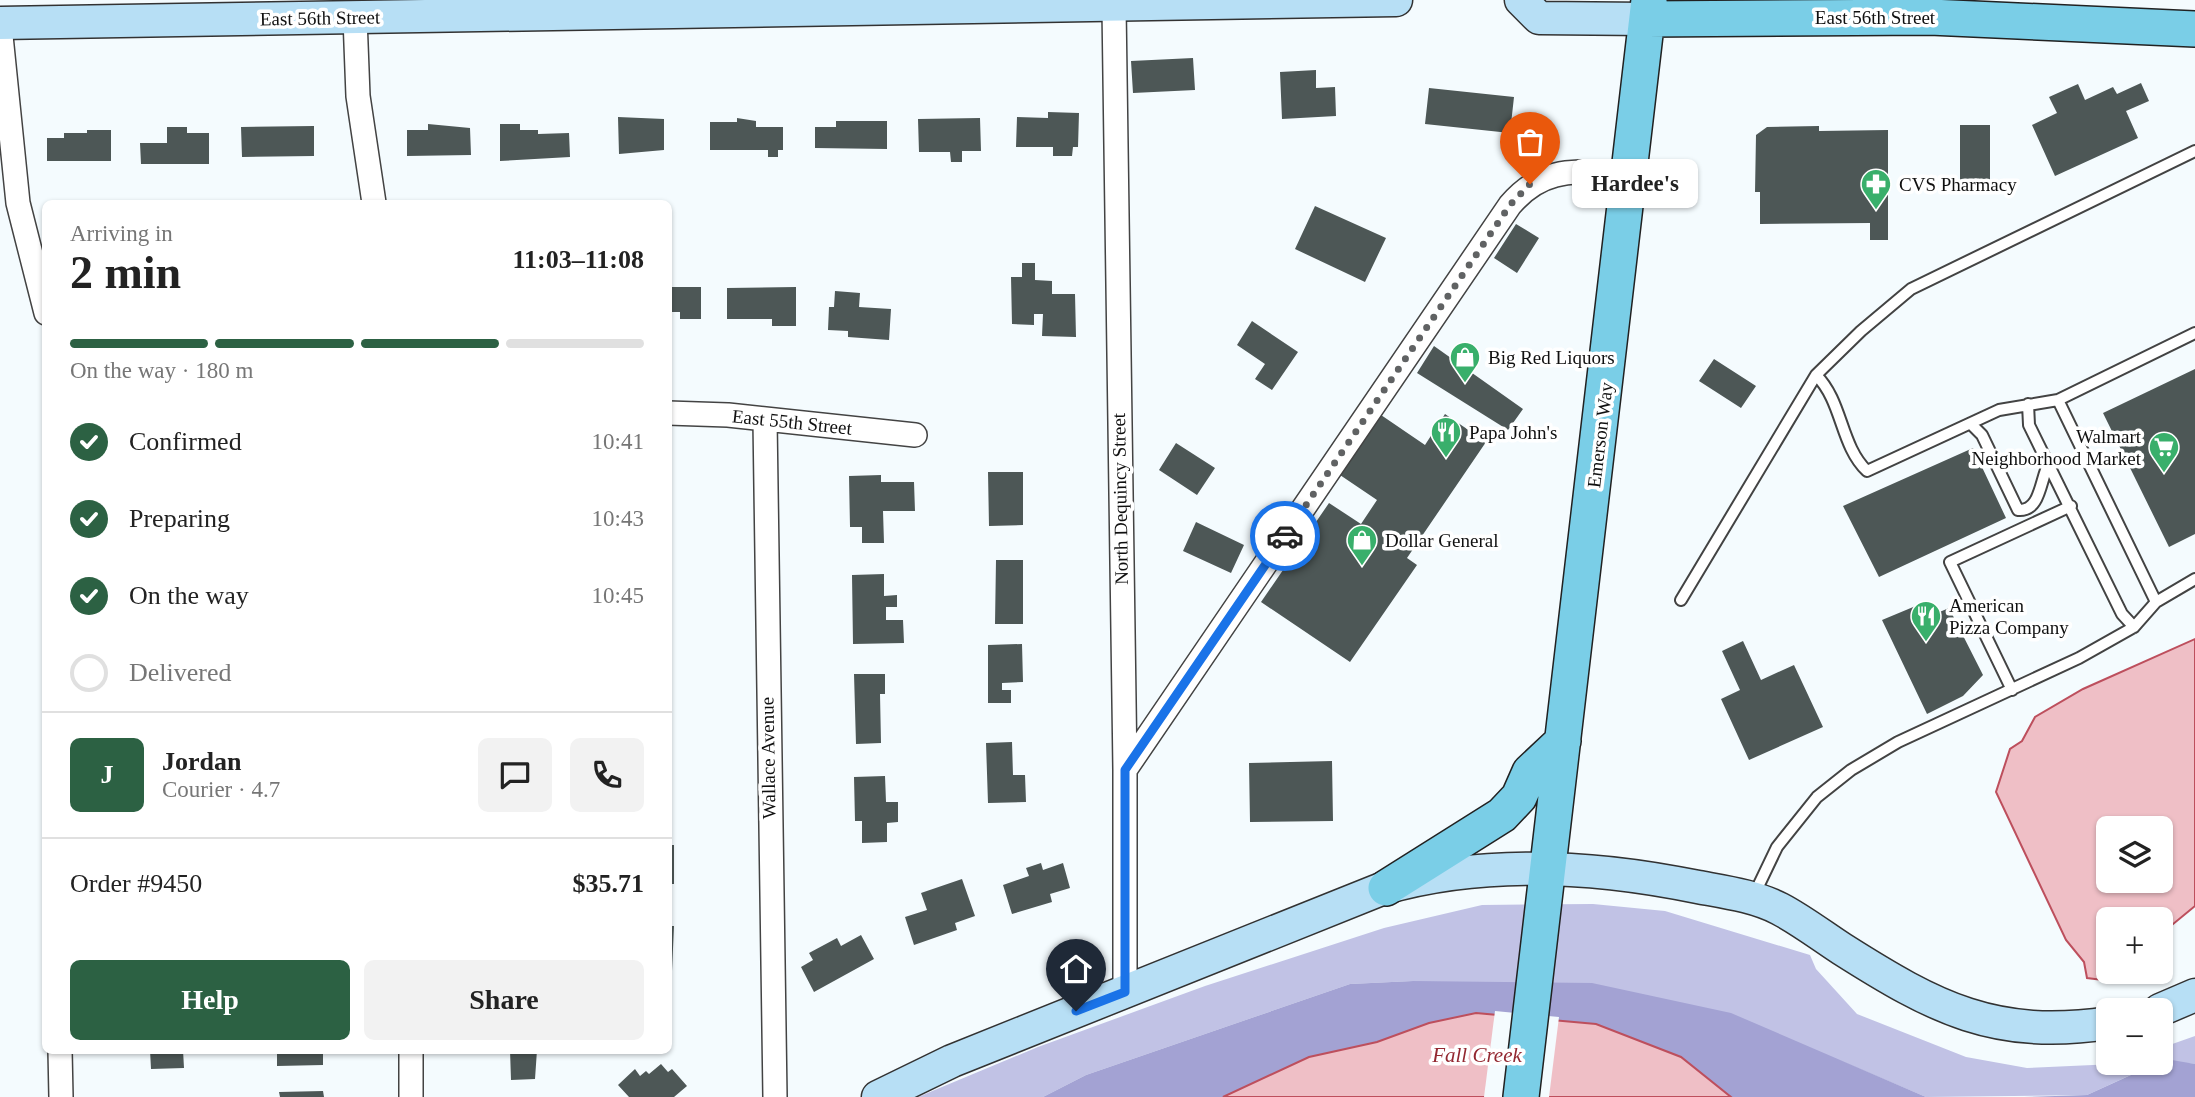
<!DOCTYPE html>
<meta charset="utf-8">
<style>
:root{--surface:#fff;--page:#f2f2f2;--text:#222;--muted:#767676;--line:#e0e0e0;--accent:#2c6143}
body{margin:0;font-family:"Times New Roman",serif;background:var(--page);color:var(--text);height:100vh;display:flex;flex-direction:column;font-size:26px;white-space:nowrap}
*{box-sizing:border-box;margin:0}
p{font-size:23px;color:var(--muted)}
.icon{flex:none;width:38px;height:38px;fill:none;stroke:currentColor;stroke-width:2;stroke-linecap:round;stroke-linejoin:round}
.map{position:relative;flex:1;overflow:hidden}
.panel{position:absolute;left:42px;top:200px;width:630px;height:854px;display:flex;flex-direction:column;background:var(--surface);border-radius:10px;box-shadow:0 2px 5px #0004}
.panel>*{flex:none}
.controls{position:absolute;left:2096px;top:816px;display:grid;gap:14px}
.controls a{display:grid;place-items:center;width:77px;height:77px;border-radius:10px;background:var(--surface);box-shadow:0 2px 5px #0004;font-size:35px}
.pin{position:absolute;display:grid;place-items:center;width:60px;height:60px;color:#fff;margin:-72px -30px;border-radius:50% 50% 50% 0;rotate:-45deg;box-shadow:0 0 7px #0007}
.pin .icon{rotate:45deg}
.courier{position:absolute;display:grid;place-items:center;width:70px;height:70px;margin:-35px;border:5px solid #1a73e8;border-radius:50%;background:#fff;color:#222;box-shadow:0 2px 9px #0007}
.bubble{position:absolute;height:49px;border-radius:10px;background:var(--surface);box-shadow:0 2px 5px #0004;font-size:23px;font-weight:700;line-height:49px;text-align:center}
.headline em{font-style:normal;font-weight:700}
.headline div{display:flex;flex-direction:column-reverse}
.headline{display:flex;align-items:center;justify-content:space-between;height:119px;padding:0 28px}
h1{font-size:46px;font-weight:700;line-height:52px}
.bar{display:grid;grid-template-columns:repeat(4,1fr);gap:10px 7px;align-content:center;height:84px;padding:0 28px}
.bar i{height:9px;border-radius:5px;background:var(--line)}
.bar .current{background:var(--accent)}
.bar p{grid-column:span 4}
.line{display:flex;align-items:center;gap:18px;padding:0 28px;border-top:2px solid var(--line)}
.line div{flex:1}
.round{display:grid;place-items:center;flex:none;width:74px;height:74px;border-radius:10px;background:var(--page)}
ol{padding:0 28px;list-style:none}
li{display:flex;align-items:center;gap:21px;height:77px}
li p{margin-inline-start:auto}
li .icon{padding:7px;border-radius:50%;background:var(--accent);color:#fff;stroke-width:4}
li:last-child{color:var(--muted)}
li i{width:38px;height:38px;border:4px solid var(--line);border-radius:50%}
.action{display:flex;gap:14px;margin-top:auto;padding:14px 28px}
.action a{flex:1;height:80px;border-radius:10px;background:var(--accent);color:#fff;font-size:28px;font-weight:700;line-height:80px;text-align:center}
.action a+a{background:var(--page);color:var(--text)}
.map>svg:first-child{display:block}
.green{fill:#c1c2e5}
.forest{fill:#a3a2d3}
.water{fill:#efbfc6;stroke:#bd4f5d;stroke-width:2;fill-rule:evenodd}
.pier{fill:#f4fbfe}
.building{fill:#4d5756}
.lines{fill:none;stroke-linecap:round;stroke-linejoin:round}
.lane-casing{stroke:#434343;stroke-width:14}
.street-casing{stroke:#434343;stroke-width:26}
.secondary-casing{stroke:#323232;stroke-width:35}
.primary-casing{stroke:#212121;stroke-width:38}
.lane{stroke:#fff;stroke-width:10}
.street{stroke:#fff;stroke-width:23}
.secondary{stroke:#b7dff5;stroke-width:32}
.primary{stroke:#7acee7;stroke-width:35}
.done{stroke:#606263;stroke-width:7;stroke-dasharray:0 12.6}
.route{stroke:#1a73e8;stroke-width:9}
.labels{text-anchor:middle;dominant-baseline:central;stroke-width:7;stroke-linejoin:round;paint-order:stroke}
.street-label{font-size:19px;fill:#101010;stroke:#fff}
.poi-label{font-size:19px;fill:#101010;stroke:#fff;text-anchor:start}
.water-label{font-size:21px;font-style:italic;fill:#932831;stroke:#fff}
</style>
<div class="map">
<svg width="2195" height="1097" viewBox="0 0 2195 1097">
<rect width="100%" height="100%" fill="#f4fbfe"/>
<path class="green" d="M1593,904L1665,911L1810,955L1816,969L1857,1014L1966,1057L2027,1068L2159,1062L2087,1095L1926,1097L1841,1061L1413,981L1350,984L1086,1075L1043,1097H918L1038,1047L1205,986L1384,928L1482,905Z
M2195,1036V1064L2161,1061V1048Z"/>
<path class="forest" d="M1413,981L1592,983L1731,1013L1926,1097H1731L1681,1057L1596,1024L1476,1013L1429,1023L1377,1042L1309,1057L1223,1097H1043L1086,1075L1350,984Z
M2166,1059L2195,1064V1097H2024L2087,1095Z"/>
<path class="water" d="M2195,639V906L2161,934V919H2109V971H2115L2103,980L2087,978L2084,962L2066,940L1996,792L2010,749L2022,741L2035,717L2083,689ZM2109,828H2161V880H2109Z
M1476,1013L1596,1024L1681,1057L1731,1097H1223L1309,1057L1377,1042L1429,1023Z"/>
<path class="pier" d="M1495,1011L1559,1017L1549,1097H1484Z"/>
<path class="building" d="M1193,58L1195,90L1133,93L1131,61Z
M1316,70V88L1335,87L1336,116L1282,119L1280,72Z
M2141,83L2149,101L2126,111L2138,138L2055,176L2032,125L2057,113L2049,97L2078,84L2085,100L2113,87L2117,94Z
M1429,88L1514,97L1510,133L1425,124Z
M1048,112L1079,113L1078,147H1073L1072,156H1053V147H1016L1017,117L1048,118Z
M618,117L664,119V150L619,154Z
M737,118L756,121V127H783V150H778V157H768V150H710V122H737Z
M980,118L981,151H962V162H951L950,152H919L918,119Z
M836,121H887V149L815,148V127H836Z
M428,124L470,128L471,155L407,156V130H428Z
M500,124H520V130H538V134L569,133L570,157L500,161Z
M1960,125H1990V180H1960Z
M314,126V156L242,157L241,127Z
M1819,126V131L1888,130V240H1870V223L1760,224V192H1755L1756,135L1767,127Z
M167,127H187V133H209V164H141L140,143H167Z
M87,130H111V161H47V138H64V133H87Z
M1315,206L1386,238L1365,282L1295,249Z
M1516,224L1539,238L1517,273L1494,258Z
M1022,263H1035V280L1052,281V294H1075L1076,337L1042,336L1043,314H1034V325L1012,324L1011,277H1022Z
M668,277H672V287H701V319H680V312H668Z
M796,287V326H772V319H727V288Z
M835,291L860,293L859,307L891,309L889,340L848,337V331L828,330L829,307H834Z
M1252,321L1298,352L1272,390L1255,379L1265,364L1237,345Z
M1434,346L1523,409L1508,430L1417,373Z
M1714,359L1756,386L1741,408L1699,381Z
M2195,369V534L2169,547L2103,413Z
M1445,414L1486,442L1407,558L1417,565L1350,662L1261,602L1329,503L1361,524L1377,500L1340,475L1381,415L1425,445Z
M1176,443L1215,468L1197,495L1159,470Z
M1973,448L2006,518L1879,577L1843,506Z
M988,472H1023V525L989,526Z
M881,475V482H914L915,511H883L884,543H862V527H850L849,476Z
M1196,522L1244,545L1231,573L1183,551Z
M996,560H1023V624H995Z
M884,574V596L897,595V607H886V620H903L904,643L853,644L852,575Z
M1918,605L1923,619L1949,608L1983,675L1963,696L1927,714L1882,620Z
M1743,641L1761,680L1794,665L1823,727L1749,760L1721,699L1740,690L1722,651Z
M1022,644L1023,682L1002,683V690H1011V703H988V645Z
M854,674H885V694H880L881,743L856,744Z
M1012,742L1013,775H1025L1026,802L988,803L986,743Z
M1332,761L1333,821L1250,822L1249,763Z
M885,776L886,802H898V822L887,823V842L862,843V821H855L854,777Z
M668,845H674V884H668Z
M1041,863L1043,870L1063,863L1070,888L1050,894L1052,902L1012,914L1003,885L1029,876L1026,868Z
M962,879L975,916L955,923L957,930L914,945L905,917L927,910L921,893Z
M668,926H674L672,971H668Z
M861,935L874,959L814,992L801,967L813,960L809,953L837,938L841,946Z
M150,1050H183L184,1068L151,1069Z
M277,1050H323V1065L277,1066Z
M510,1050H537L535,1079L511,1080Z
M661,1064L668,1072L672,1069L687,1086L674,1097H629L618,1085L635,1069L640,1076L646,1071L649,1074Z
M323,1091L324,1097H280L279,1092Z"/>
<g class="lines">
<g class="lane-casing">
<path id="lane" d="M1816,375C1843,402 1840,445 1867,471L1999,410L2058,400L2195,333
M2058,400L2156,602
M2028,404L2029,425L2122,614L2134,627
M1971,424L1982,435L2018,510C2041,512 2040,479 2049,463
M1681,600L1816,375L1861,331L1911,289L2195,151
M2012,690L1950,562L2071,506
M1754,895L1777,847L1817,797L1851,770L1898,742L2079,658L2134,627L2156,602L2195,579"/>
</g>
<g class="street-casing">
<path id="street" d="M1114,7L1125,770V992
M355,18L358,96L374,203
M0,26L18,203L46,313
M668,413L728,415L915,435
M765,420L775,1097
M1125,770L1510,205C1546,163 1580,173 1630,173
M60,1050L61,1097
M411,1050V1097"/>
</g>
<g class="secondary-casing">
<path id="secondary" d="M1521,0L1539,18L1647,19
M0,23L1396,0
M2160,1010L2195,995
M878,1097L952,1061L1384,888C1485,859 1596,866 1698,887C1725,892 1755,896 1780,909C1801,920 1822,936 1842,949C1935,1008 1995,1040 2109,1023"/>
</g>
<g class="primary-casing">
<path id="primary" d="M1647,19L1930,17L2195,29
M1386,888L1502,815L1519,797L1530,772L1563,741
M1521,1097L1649,0"/>
</g>
<use href="#lane" class="lane"/>
<use href="#street" class="street"/>
<use href="#secondary" class="secondary"/>
<use href="#primary" class="primary"/>
</g>
<g class="lines">
<path class="done" d="M1285,536L1510,205L1530,184"/>
<path class="route" d="M1076,1011L1125,992V770L1285,536"/>
</g>
<defs>
<g id="pharmacy-pin" transform="scale(1.575)"><path d="M0 17L-7.5 6A9.5 9.5 0 1 1 7.5 6Z" fill="#39af6b" stroke="#fff"/><path d="M-2-6h4v4h4v4h-4v4h-4v-4h-4v-4h4Z" fill="#fff"/></g>
<g id="shop-pin" transform="scale(1.575)"><path d="M0 17L-7.5 6A9.5 9.5 0 1 1 7.5 6Z" fill="#39af6b" stroke="#fff"/><path d="M-5-2.5h2.3a2.7 3.5 0 0 1 5.4 0H5L5.5 6h-11ZM-1.5-2.5h3a1.5 2.3 0 0 0-3 0Z" fill="#fff"/></g>
<g id="restaurant-pin" transform="scale(1.575)"><path d="M0 17L-7.5 6A9.5 9.5 0 1 1 7.5 6Z" fill="#39af6b" stroke="#fff"/><path d="M-5-6h1v4h1v-4h1v4h1v-4h1v5L-1.5 .5V6h-2V.5L-5-1ZM5-6V6H3V1.5H1.5Q1.5-4 5-6Z" fill="#fff"/></g>
<g id="supermarket-pin" transform="scale(1.575)"><path d="M0 17L-7.5 6A9.5 9.5 0 1 1 7.5 6Z" fill="#39af6b" stroke="#fff"/><path d="M-6-5.5h2.5l.6 2H6L4.5 2H-2.5L-4.4-4H-6ZM-1.5 3.2a1.3 1.3 0 1 0 .1 0ZM3 3.2a1.3 1.3 0 1 0 .1 0Z" fill="#fff"/></g>
</defs>
<g fill-rule="evenodd">
<use href="#pharmacy-pin" x="1876" y="184"/>
<use href="#shop-pin" x="1465" y="357"/>
<use href="#restaurant-pin" x="1446" y="432"/>
<use href="#supermarket-pin" x="2164" y="447"/>
<use href="#shop-pin" x="1362" y="540"/>
<use href="#restaurant-pin" x="1926" y="616"/>
</g>
<g class="labels">
<g class="street-label">
<text x="1875" y="17">East 56th Street</text>
<text transform="translate(320 18) rotate(-1)">East 56th Street</text>
<text transform="translate(792 422) rotate(6)">East 55th Street</text>
<text transform="translate(1600 435) rotate(-83)">Emerson Way</text>
<text transform="translate(1120 499) rotate(-91)">North Dequincy Street</text>
<text transform="translate(768 758) rotate(-91)">Wallace Avenue</text>
</g>
<g class="poi-label">
<text x="1899" y="184">CVS Pharmacy</text>
<text x="1488" y="357">Big Red Liquors</text>
<text x="1469" y="432">Papa John's</text>
<text x="2141" y="436" text-anchor="end">Walmart<tspan x="2141" dy="22">Neighborhood Market</tspan></text>
<text x="1385" y="540">Dollar General</text>
<text x="1949" y="605">American<tspan x="1949" dy="22">Pizza Company</tspan></text>
</g>
<g class="water-label">
<text x="1477" y="1055">Fall Creek</text>
</g>
</g>
</svg>
<div class="controls">
<a><svg class="icon" aria-label="layers" viewBox="0 0 24 24"><path d="M12 4l9 5-9 5-9-5zM3 14l9 5 9-5"/></svg></a>
<a>+</a>
<a>−</a>
</div>
<div class="pin" style="left:1530px;top:184px;background:#ea580c"><svg class="icon" aria-label="bag" viewBox="0 0 24 24"><path d="M5 8h14l-1 12H6zM9 8a3 3 0 0 1 6 0"/></svg></div>
<div class="pin" style="left:1076px;top:1011px;background:#1f2937"><svg class="icon" aria-label="home" viewBox="0 0 24 24"><path d="M3 11l9-7 9 7M6 9v11h12V9"/></svg></div>
<div class="courier" style="left:1285px;top:536px"><svg class="icon" aria-label="car" viewBox="0 0 24 24"><path d="M5 17H2v-5l4-1 3-4h7l3 4 3 1v5h-3M9 17h6M6 11h13"/><circle cx="7" cy="17" r="2"/><circle cx="17" cy="17" r="2"/></svg></div>
<div class="bubble" style="left:1572px;top:159px;width:126px">Hardee's</div>
<section class="panel">
<div class="headline"><div><h1>2 min</h1><p>Arriving in</p></div><em>11:03–11:08</em></div>
<div class="bar"><i class="current"></i><i class="current"></i><i class="current"></i><i></i><p>On the way · 180 m</p></div>
<ol>
<li><svg class="icon" aria-label="check" viewBox="0 0 24 24"><path d="M5 12l5 5 9-10"/></svg>Confirmed<p>10:41</p></li>
<li><svg class="icon" aria-label="check" viewBox="0 0 24 24"><path d="M5 12l5 5 9-10"/></svg>Preparing<p>10:43</p></li>
<li><svg class="icon" aria-label="check" viewBox="0 0 24 24"><path d="M5 12l5 5 9-10"/></svg>On the way<p>10:45</p></li>
<li><i></i>Delivered</li>
</ol>
<div class="line" style="height:126px"><b class="round" style="background:var(--accent);color:#fff">J</b><div><b>Jordan</b><p>Courier · 4.7</p></div><a class="round"><svg class="icon" aria-label="chat" viewBox="0 0 24 24"><path d="M4 5h16v11H9l-5 4z"/></svg></a><a class="round"><svg class="icon" aria-label="phone" viewBox="0 0 24 24"><path d="M5 4h4l2 5-3 2q2 4 5 5l2-3 5 2v4C11 20 4 13 5 4z"/></svg></a></div>
<div class="line" style="height:91px"><div>Order #9450</div><b>$35.71</b></div>
<div class="action"><a>Help</a><a>Share</a></div>
</section>
</div>
